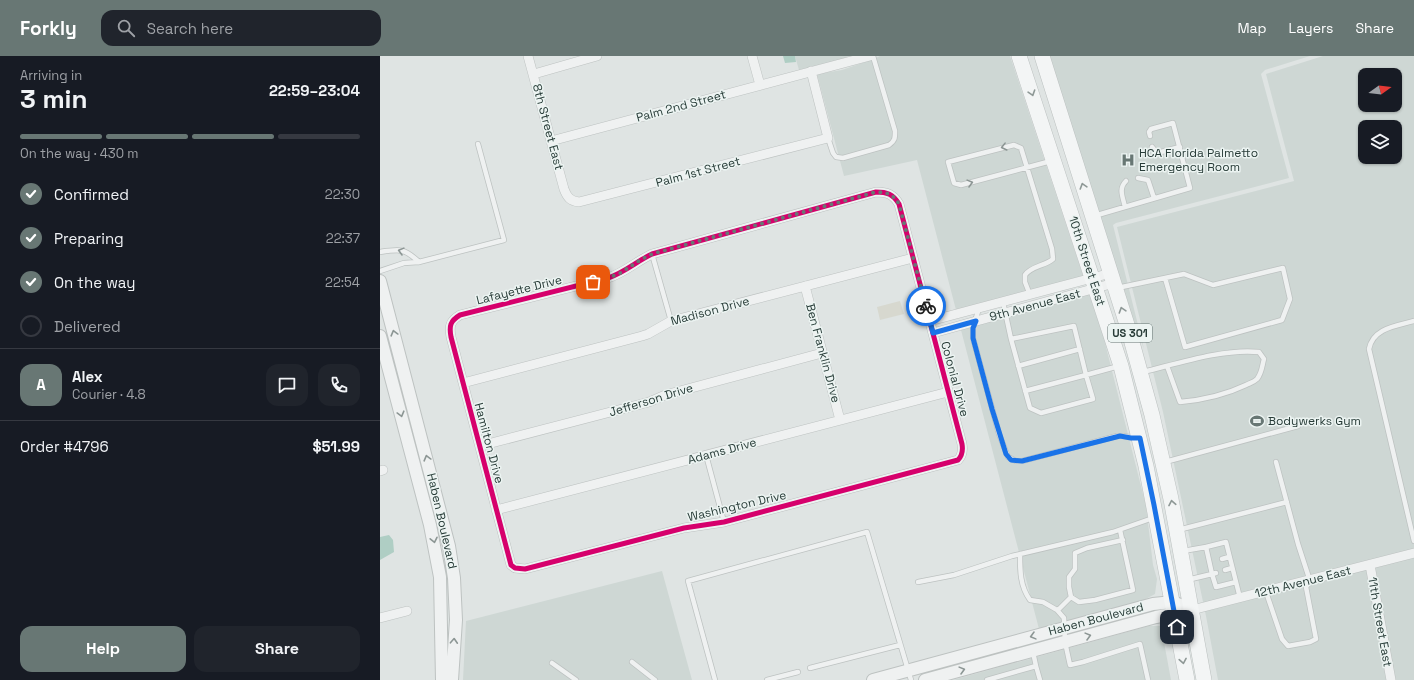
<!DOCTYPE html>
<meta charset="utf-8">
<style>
:root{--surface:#171b24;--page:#20242c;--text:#f1f3f6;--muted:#9ea1a6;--line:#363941;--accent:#687774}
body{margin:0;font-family:"Space Grotesk",sans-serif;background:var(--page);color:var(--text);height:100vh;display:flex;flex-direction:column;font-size:15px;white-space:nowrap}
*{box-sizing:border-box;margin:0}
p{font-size:13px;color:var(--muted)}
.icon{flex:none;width:22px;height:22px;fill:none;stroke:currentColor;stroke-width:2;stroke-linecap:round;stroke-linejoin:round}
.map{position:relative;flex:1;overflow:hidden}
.side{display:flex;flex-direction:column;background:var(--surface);width:380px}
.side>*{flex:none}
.needle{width:26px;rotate:75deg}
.fabs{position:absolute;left:978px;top:12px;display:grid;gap:8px}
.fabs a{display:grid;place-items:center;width:44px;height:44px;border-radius:8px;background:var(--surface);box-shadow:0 1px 3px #0004;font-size:20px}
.pin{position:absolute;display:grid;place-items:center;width:34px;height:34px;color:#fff;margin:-17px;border-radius:8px;box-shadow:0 2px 6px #0006}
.courier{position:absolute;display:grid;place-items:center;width:40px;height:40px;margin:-20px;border:3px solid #1a73e8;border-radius:50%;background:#fff;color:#222;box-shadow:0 1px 5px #0007}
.overview em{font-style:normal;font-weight:700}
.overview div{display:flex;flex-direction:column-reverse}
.overview{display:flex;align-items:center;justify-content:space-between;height:68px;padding:0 20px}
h1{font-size:26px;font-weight:700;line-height:30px}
.bar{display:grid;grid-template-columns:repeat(4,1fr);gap:6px 4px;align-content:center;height:48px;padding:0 20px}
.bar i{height:5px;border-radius:3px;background:var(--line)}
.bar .active{background:var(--accent)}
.bar p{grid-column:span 4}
.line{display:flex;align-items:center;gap:10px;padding:0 20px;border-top:1px solid var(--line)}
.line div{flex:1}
.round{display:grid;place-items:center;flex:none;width:42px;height:42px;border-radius:12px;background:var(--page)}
ol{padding:0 20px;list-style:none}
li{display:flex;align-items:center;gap:12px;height:44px}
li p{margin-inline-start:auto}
li .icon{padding:4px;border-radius:50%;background:var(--accent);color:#fff;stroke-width:4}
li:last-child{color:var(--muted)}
li i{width:22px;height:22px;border:2px solid var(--line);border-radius:50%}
.primary-button{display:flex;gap:8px;margin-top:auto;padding:8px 20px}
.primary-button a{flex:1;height:46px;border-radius:12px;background:var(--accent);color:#fff;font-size:16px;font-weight:700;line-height:46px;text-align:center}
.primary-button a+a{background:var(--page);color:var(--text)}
header{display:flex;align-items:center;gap:24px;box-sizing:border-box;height:56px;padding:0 20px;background:var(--accent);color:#fff}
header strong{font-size:19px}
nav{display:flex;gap:22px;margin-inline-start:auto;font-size:14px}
.search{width:280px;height:36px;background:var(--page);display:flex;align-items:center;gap:10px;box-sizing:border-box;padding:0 14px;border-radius:12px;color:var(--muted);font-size:15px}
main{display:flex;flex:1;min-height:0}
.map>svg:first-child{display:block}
.built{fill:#ced7d4;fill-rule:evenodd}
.green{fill:#d7d8cf}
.water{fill:#afcec4}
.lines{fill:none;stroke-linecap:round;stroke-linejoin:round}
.service-casing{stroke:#bdc2c1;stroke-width:6}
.minor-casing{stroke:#bdc2c1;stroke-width:10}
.tertiary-casing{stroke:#bdc2c1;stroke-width:14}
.primary-casing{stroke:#bcc1c0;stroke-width:16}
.service{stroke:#eff1f1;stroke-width:4.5}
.minor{stroke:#eff1f1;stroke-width:9}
.tertiary{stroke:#eff1f1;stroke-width:12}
.primary{stroke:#f3f5f5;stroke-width:15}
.cycleway-casing{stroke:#ecf4f2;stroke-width:8}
.cycleway{stroke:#d6006c;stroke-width:5}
.oneway{stroke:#8e9896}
.oneway2{stroke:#8c9694}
.done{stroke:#687774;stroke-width:4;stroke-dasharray:0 7.2}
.route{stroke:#1a73e8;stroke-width:5}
.labels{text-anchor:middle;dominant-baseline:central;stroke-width:3;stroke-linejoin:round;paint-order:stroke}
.shield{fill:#ecf4f2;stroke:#637370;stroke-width:1}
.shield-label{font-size:11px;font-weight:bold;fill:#283c38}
.street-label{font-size:12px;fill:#283c38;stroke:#ecf4f2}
.poi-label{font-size:12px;fill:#283c38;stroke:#ecf4f2;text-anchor:start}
</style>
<header>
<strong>Forkly</strong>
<div class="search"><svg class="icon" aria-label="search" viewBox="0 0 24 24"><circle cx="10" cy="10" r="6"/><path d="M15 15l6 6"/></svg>Search here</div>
<nav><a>Map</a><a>Layers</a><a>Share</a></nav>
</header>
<main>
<section class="side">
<div class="overview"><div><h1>3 min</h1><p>Arriving in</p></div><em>22:59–23:04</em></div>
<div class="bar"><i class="active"></i><i class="active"></i><i class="active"></i><i></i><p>On the way · 430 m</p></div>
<ol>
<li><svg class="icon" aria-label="check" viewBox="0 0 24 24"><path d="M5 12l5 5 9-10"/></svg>Confirmed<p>22:30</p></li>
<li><svg class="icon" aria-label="check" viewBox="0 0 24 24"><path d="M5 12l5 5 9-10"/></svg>Preparing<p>22:37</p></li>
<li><svg class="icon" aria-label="check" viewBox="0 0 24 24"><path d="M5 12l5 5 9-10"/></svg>On the way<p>22:54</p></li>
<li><i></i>Delivered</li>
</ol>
<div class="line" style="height:72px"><b class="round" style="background:var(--accent);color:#fff">A</b><div><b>Alex</b><p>Courier · 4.8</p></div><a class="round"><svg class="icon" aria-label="chat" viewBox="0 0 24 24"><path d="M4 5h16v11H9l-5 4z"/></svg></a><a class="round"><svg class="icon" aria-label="phone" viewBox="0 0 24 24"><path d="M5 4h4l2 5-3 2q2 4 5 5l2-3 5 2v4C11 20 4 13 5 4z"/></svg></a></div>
<div class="line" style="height:52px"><div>Order #4796</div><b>$51.99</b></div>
<div class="primary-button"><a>Help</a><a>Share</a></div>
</section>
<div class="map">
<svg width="1034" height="624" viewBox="0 0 1034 624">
<rect width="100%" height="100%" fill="#dfe4e3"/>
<path class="built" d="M415,0H469L462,3L419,14Z
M500,0H630L703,220L576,254L537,104L464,120L437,18L462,14L494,3Z
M667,0H930L885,14L881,18L909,122L736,167L733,169L764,293L731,203Z
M943,0H1034V624H838L826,560L783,356L737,171L914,125L886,18ZM985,19H1015V49H985ZM985,71H1015V101H985Z
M709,238L723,279L766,450L773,509L777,523L775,538L758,547L659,573L581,274Z
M282,515L312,624H83L86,565Z
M769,570H781L791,624H573Z"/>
<path class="green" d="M520,245L524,258L500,264L497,251Z"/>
<path class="water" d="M403,0H415L416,6L405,7Z
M9,479L13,484L14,496L0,504V481Z"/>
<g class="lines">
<g class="service-casing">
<path id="service" d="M448,82L453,97L456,101L463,102L509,89C515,85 515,82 515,75L493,0
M772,91L777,97L800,91
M758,122L768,124L774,142
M745,151C743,141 738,133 746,125
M714,160L810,132L793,67L771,73L769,76L770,80
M0,196C20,193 24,192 39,206
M272,198L291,265
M0,215L24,207L39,206L124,184L98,88
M737,232L804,218L833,229L903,212L910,243L902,264L805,291L785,222
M650,239L645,226V219C651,210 665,210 673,203L672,193L641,92L634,89L568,106L574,127L581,129L671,105
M623,246L631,283L650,352L661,357L713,343L706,319L739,310
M599,252L593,272V282L619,378L628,401L636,405H642L737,380H743L756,382
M1034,265C1016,270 993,272 989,293L1034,485
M631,283L694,270L706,319L645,335
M638,310L700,293
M763,316C796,308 845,292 879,296L884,303C882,310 882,317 877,323C874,326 870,327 866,329C845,339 823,344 800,346L787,310
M326,399L344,466
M785,406L918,370
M798,474L907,446
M826,491L846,486L856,526
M803,495L826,491L832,518L807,524
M640,498C640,515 640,530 650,544L663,546L677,554L684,562L685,586L690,609L703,606L760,588L768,624
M842,503L849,501
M845,514L852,512
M836,517L832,518L836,531L856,526L860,542
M538,526L574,519L632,500L733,476L773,462
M886,536L902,583L908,590L930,586L936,583L926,531L930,525L918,488L896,406
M691,541L689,531V521L695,513V497L707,492L743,484
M678,554L691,541L699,546L715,544L753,534L740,474
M653,596L656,610
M252,606L275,624
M172,607L196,624
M430,612L520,589
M335,624L308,525L487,476L531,624
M387,624L418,616
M607,624L656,610L660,624"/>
</g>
<g class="minor-casing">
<path id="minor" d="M148,0L184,133C187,141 190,145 199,146L448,82L431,15
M372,0L380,29
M154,18L217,0
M171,85L490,0
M496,136C507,136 513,138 519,148L582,388C583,394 583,399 578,404L344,466L304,472L145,513L135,512L131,509L71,281C69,270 70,265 80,259L228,222C244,217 257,205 272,198Z
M425,230L460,364
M550,265L731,217
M553,277L734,227
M83,327L262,280L268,278L291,265L533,202
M100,390L269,346L285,339L442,297
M0,415L3,414
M116,454L568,336
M990,509L1011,624
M812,554L1034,497
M0,562L27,555"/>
</g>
<g class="tertiary-casing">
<path id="tertiary" d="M0,225L69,490L74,522L76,564L72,624
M0,280L50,469L60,521L62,624
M493,624L773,548L793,546L812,554
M545,624L776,561L803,556"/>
</g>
<g class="primary-casing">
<path id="primary" d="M639,0L741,310L766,410L807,624
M662,0L748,272L772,359L791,443L824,624"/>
</g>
<use href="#service" class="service"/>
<use href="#minor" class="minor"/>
<use href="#tertiary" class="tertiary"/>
<use href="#primary" class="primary"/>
<g class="cycleway-casing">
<path id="cycleway" d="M496,136C507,136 513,138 519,148L582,388C583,394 583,399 578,404L344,466L304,472L145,513L135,512L131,509L71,281C69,270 70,265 80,259L228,222C244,217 257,205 272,198Z"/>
</g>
<use href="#cycleway" class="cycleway"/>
</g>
<defs><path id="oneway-chevron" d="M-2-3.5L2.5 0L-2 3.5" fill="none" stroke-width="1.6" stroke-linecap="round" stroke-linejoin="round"/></defs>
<g class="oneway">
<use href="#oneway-chevron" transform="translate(652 37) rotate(72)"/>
<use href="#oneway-chevron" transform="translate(703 130) rotate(-107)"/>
<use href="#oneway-chevron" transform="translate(742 254) rotate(-108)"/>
<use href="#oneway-chevron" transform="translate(792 447) rotate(-101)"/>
<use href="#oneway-chevron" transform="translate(803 605) rotate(80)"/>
</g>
<g class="oneway2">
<use href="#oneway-chevron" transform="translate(624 91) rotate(166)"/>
<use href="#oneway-chevron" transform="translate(590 127) rotate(-15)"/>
<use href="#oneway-chevron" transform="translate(21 195) rotate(-165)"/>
<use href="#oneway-chevron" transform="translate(14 277) rotate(-105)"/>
<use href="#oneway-chevron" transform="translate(21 358) rotate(75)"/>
<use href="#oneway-chevron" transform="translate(47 402) rotate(-105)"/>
<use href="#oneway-chevron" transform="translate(54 484) rotate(78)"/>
<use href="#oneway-chevron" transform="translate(653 580) rotate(165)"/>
<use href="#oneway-chevron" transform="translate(708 580) rotate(-15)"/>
<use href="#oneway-chevron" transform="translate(74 585) rotate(-87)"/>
<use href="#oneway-chevron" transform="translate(582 614) rotate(-15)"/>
</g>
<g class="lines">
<path class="done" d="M213,226L239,218L260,204L272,198L496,136C507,136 513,138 519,148L546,250"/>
<path class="route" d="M546,250L553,277L596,265L593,272V282L612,353L626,398L631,404L642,405L740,380L751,382H760L774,449L797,571"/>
</g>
<defs>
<g id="hospital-bare" transform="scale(1.08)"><path d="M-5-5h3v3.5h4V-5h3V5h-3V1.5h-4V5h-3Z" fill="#687774" stroke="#ecf4f2" stroke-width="2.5" paint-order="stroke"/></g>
<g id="stadium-bare" transform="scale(1.08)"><path d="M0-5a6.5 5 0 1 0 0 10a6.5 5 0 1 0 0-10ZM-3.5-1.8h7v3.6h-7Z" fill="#687774" stroke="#ecf4f2" stroke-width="2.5" paint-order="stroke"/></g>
</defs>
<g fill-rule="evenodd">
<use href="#hospital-bare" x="748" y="104"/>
<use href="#stadium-bare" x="877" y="365"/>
</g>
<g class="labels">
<rect class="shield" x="728" y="268" width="44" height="18" rx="3"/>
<g class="shield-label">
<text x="750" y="277">US 301</text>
</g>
<g class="street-label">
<text transform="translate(301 50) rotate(-15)">Palm 2nd Street</text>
<text transform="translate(168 71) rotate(75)">8th Street East</text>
<text transform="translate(318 116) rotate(-15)">Palm 1st Street</text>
<text transform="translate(707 205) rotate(72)">10th Street East</text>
<text transform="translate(139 234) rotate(-14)">Lafayette Drive</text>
<text transform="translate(655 249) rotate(-15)">9th Avenue East</text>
<text transform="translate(330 255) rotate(-15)">Madison Drive</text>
<text transform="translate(443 297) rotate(75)">Ben Franklin Drive</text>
<text transform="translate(575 323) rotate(75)">Colonial Drive</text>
<text transform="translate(271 344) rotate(-17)">Jefferson Drive</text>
<text transform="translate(109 387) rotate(75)">Hamilton Drive</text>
<text transform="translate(342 395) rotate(-15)">Adams Drive</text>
<text transform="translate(357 450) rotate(-13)">Washington Drive</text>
<text transform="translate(62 465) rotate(77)">Haben Boulevard</text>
<text transform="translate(923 526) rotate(-14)">12th Avenue East</text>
<text transform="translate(716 563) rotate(-15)">Haben Boulevard</text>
<text transform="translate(1000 566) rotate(80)">11th Street East</text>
</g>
<g class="poi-label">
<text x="759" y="97">HCA Florida Palmetto<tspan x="759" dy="14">Emergency Room</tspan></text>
<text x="888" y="365">Bodywerks Gym</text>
</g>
</g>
</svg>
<div class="fabs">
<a><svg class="needle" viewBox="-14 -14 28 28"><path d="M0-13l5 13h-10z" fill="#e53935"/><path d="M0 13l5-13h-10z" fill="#9ea1a6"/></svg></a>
<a><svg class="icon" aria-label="layers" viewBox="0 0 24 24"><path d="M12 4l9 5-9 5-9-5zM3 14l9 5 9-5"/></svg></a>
</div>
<div class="pin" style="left:213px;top:226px;background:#ea580c"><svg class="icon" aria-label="bag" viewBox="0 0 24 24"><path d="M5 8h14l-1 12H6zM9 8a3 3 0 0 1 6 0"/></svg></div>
<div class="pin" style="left:797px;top:571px;background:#1f2937"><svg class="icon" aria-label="home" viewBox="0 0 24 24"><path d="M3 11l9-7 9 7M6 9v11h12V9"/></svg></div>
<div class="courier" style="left:546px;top:250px"><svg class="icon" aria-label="bike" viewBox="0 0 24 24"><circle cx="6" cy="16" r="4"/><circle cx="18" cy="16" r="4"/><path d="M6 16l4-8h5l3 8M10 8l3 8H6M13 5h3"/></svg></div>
</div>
</main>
